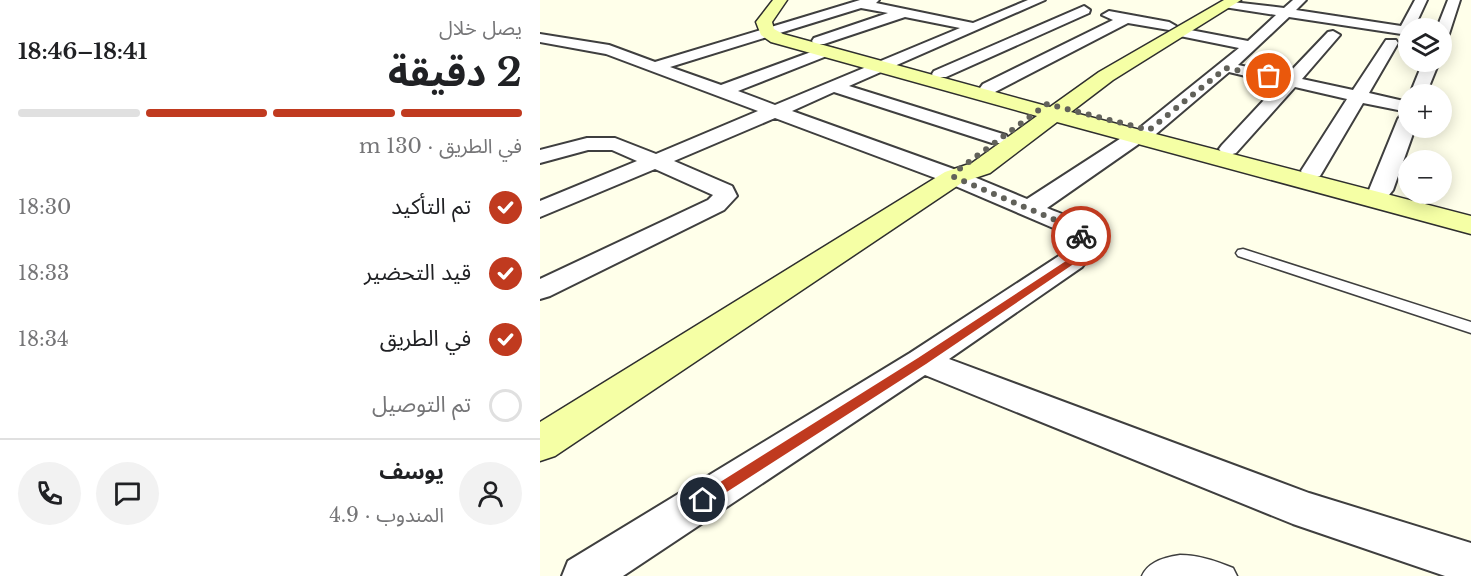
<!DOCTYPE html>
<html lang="ar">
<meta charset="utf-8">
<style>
:root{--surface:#fff;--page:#f2f2f2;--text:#202124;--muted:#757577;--line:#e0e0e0;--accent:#c03a1f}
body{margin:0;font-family:"Libre Baskerville","Noto Sans Arabic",serif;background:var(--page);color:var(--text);direction:rtl;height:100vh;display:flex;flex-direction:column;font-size:22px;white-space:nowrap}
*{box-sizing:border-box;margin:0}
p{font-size:20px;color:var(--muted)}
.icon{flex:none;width:33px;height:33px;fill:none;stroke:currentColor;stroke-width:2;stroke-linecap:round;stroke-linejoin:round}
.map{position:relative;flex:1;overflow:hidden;direction:ltr}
.panel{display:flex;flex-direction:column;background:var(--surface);width:540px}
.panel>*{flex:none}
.tools{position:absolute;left:858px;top:18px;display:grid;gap:12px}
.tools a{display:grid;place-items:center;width:54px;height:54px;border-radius:50%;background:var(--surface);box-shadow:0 3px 15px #0003;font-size:30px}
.pin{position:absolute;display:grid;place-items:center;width:51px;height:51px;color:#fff;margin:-26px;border:3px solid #fff;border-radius:50%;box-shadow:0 2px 6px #0007}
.courier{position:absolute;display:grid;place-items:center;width:60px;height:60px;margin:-30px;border:4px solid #c03a1f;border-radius:50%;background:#fff;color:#222;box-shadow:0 2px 8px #0007}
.headline em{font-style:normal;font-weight:700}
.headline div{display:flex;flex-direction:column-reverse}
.headline{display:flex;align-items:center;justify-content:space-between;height:102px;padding:0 18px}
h1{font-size:39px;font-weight:700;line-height:45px}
.bar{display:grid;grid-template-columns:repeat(4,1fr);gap:9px 6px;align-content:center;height:72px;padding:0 18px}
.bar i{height:8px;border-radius:4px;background:var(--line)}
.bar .on{background:var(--accent)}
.bar p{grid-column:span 4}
.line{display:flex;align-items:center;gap:15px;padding:0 18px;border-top:2px solid var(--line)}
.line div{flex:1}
.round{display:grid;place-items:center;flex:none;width:63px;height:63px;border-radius:32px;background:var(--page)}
ol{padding:0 18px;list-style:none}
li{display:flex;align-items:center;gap:18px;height:66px}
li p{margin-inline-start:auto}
li .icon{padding:6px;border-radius:50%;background:var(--accent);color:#fff;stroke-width:4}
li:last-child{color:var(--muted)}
li i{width:33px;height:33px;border:3px solid var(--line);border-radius:50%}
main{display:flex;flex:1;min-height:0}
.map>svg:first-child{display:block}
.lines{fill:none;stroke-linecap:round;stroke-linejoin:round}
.lane-casing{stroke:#3f3f3f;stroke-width:3}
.street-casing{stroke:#3f3f3f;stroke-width:4}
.secondary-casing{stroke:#2e2e2e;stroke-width:3}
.lane{fill:#fff;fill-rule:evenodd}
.street{fill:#fff;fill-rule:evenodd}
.secondary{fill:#f5ffa5;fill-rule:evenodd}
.route{fill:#c03a1f}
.done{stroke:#61615a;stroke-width:6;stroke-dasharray:0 10.8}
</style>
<main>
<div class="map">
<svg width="931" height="576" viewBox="0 0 931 576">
<rect width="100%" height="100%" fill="#ffffea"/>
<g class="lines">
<g class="lane-casing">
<path id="lane" d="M703,249L931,322V333L698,256L696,253L698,250Z
M640,555C659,555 676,561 693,568L697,576H602C608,562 625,557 640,555Z"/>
</g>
<g class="street-casing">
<path id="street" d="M320,0H339L336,3L433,23L488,0H505L309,86L466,135L469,139L466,143H452L294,92L252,111L422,172L487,199L589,133L601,132L599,130L602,126L699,48L635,35L633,32L635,29L640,28L708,41L736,15L684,7L682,4L684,1L744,8L753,0H766L756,10L861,26L875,0H887L874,28H868V35L749,17L698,65L747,75L788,32L793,31L800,35L762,79L813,90L846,40H856L858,43L829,93L868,102V112L823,103L783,171L780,176L772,178L764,176L761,171L807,99L755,87L696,153L689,155L682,153L679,149L682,145L739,84L689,72L616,134L604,135L606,137L603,141L507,208C526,216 546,221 556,242L554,251L542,267L409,359L769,493L931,543V576H905L753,524L385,375L83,576H22L28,561L370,353L528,250L529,238L518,230L406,182L235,118L134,161L192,186L197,196L184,210L10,296L0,299V279L168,200L173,195L115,169L0,217V201L97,161L72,150H48L0,163V150L47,138H75L116,154L218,111L66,54L0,42V34L69,45L115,62ZM321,8L348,13L274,38L272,41L274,44H284L365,17L420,28L235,105L198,91L292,54L295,51L292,48H282L181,85L130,67Z
M908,0H920L909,34L902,38V28H897Z
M544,6L550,10L549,13L406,77H394L392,74L394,71Z
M569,11L629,22L636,26L629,30L588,23L455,92H443L440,88L443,84L573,20L562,15Z
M883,62H899L886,94H870Z
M868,113V128H875L853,190L849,195L841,197L833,195L829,190L858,119L861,115Z"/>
</g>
<g class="secondary-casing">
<path id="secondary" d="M233,0H247L232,22L234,29L243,34L510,107L559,72L684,0H701L573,80L531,112L931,216V234L517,122L450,173L423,182L15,456L0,461V422L405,172L432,163L497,116L231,42L221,35L216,22Z"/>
</g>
<use href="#lane" class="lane"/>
<use href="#street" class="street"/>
<use href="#secondary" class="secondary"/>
</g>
<path class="route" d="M538,234H544L548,246L543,256L535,263L386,364L168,504H158L156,500L158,496L378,358L529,259L539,246Z"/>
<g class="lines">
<path class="done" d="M541,236L527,225L414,177L418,170L507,104L609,130L686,68L729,76"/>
</g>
</svg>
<div class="tools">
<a><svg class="icon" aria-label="layers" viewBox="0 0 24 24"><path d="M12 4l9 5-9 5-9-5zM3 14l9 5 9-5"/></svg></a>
<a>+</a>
<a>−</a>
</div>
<div class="pin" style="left:729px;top:76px;background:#ea580c"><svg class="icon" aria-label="bag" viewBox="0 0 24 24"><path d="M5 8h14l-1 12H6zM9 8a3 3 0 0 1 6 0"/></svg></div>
<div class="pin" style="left:163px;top:500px;background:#1f2937"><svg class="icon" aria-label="home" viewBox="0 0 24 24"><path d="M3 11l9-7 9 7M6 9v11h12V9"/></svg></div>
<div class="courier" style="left:541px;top:236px"><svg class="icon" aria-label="bike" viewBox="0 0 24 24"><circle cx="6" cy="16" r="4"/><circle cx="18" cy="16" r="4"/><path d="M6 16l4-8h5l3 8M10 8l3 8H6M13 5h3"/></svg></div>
</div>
<section class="panel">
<div class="headline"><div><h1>2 دقيقة</h1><p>يصل خلال</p></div><em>18:41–18:46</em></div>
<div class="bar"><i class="on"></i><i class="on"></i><i class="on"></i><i></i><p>في الطريق · 130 m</p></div>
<ol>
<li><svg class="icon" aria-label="check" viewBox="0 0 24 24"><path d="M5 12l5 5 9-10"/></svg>تم التأكيد<p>18:30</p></li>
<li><svg class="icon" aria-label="check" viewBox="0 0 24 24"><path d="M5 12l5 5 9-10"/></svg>قيد التحضير<p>18:33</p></li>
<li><svg class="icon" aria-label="check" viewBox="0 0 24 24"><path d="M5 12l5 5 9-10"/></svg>في الطريق<p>18:34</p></li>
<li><i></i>تم التوصيل</li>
</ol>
<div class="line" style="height:108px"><a class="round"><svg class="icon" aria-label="person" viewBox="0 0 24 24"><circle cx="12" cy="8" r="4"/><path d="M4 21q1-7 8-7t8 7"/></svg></a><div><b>يوسف</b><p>المندوب · 4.9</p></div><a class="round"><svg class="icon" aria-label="chat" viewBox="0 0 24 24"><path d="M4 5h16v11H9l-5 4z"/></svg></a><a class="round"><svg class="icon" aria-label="phone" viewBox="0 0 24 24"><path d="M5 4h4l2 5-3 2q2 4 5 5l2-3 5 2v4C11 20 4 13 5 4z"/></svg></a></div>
</section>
</main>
